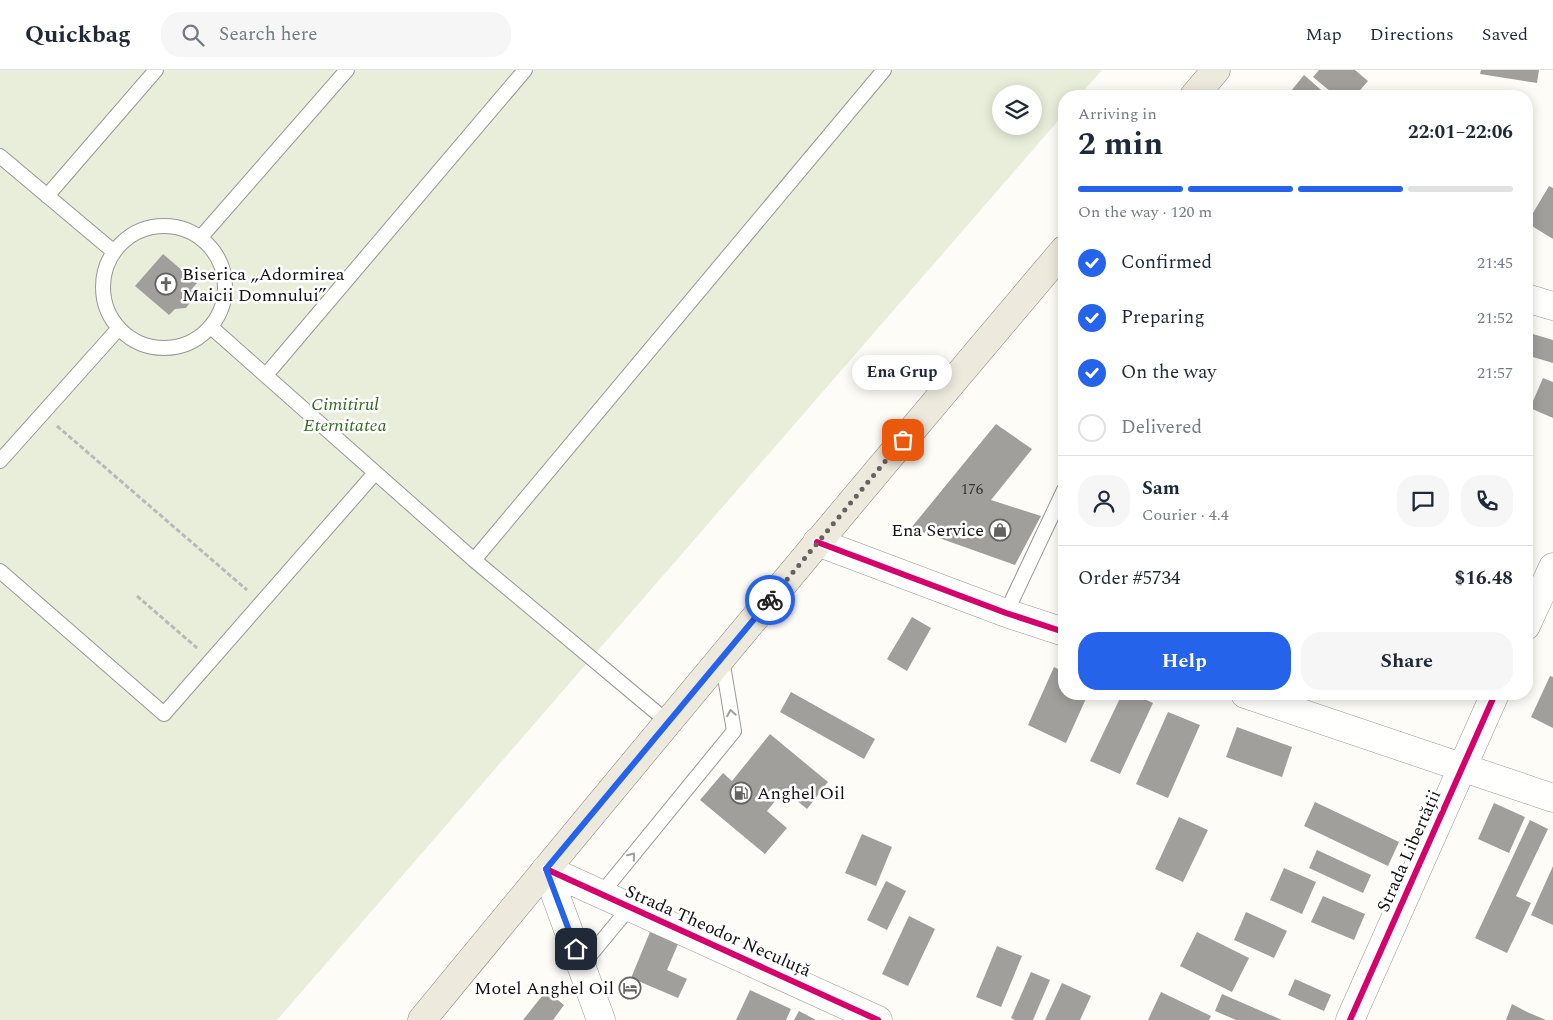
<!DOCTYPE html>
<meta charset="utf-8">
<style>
:root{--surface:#fff;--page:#f6f6f7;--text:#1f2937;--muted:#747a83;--line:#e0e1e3;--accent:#2563eb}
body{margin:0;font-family:Spectral,serif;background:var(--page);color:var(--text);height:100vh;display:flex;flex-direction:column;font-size:19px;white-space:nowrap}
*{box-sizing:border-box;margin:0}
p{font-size:16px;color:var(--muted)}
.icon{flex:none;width:28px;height:28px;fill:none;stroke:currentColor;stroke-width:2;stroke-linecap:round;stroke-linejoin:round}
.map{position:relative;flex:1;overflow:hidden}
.panel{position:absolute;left:1058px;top:20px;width:475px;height:610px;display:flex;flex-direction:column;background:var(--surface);border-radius:20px;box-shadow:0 2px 12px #0003}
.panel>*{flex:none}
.tools{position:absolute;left:992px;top:15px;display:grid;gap:10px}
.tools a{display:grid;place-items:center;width:50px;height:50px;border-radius:50%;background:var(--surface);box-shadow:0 2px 12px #0003;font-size:25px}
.pin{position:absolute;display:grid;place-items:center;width:42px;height:42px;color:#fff;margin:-21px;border-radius:10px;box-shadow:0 2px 8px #0006}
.courier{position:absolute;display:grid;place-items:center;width:50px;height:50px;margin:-25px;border:4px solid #2563eb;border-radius:50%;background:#fff;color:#222;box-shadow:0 1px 6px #0007}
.bubble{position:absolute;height:35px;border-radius:18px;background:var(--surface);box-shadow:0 2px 12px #0003;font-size:16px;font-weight:700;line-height:35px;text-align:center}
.headline em{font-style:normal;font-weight:700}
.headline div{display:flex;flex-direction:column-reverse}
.headline{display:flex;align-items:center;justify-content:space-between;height:85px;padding:0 20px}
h1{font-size:32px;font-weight:700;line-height:38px}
.bar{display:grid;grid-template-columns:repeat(4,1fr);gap:8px 5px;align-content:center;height:60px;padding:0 20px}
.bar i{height:6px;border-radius:4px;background:var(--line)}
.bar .on{background:var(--accent)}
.bar p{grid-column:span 4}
.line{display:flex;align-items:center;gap:12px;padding:0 20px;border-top:1px solid var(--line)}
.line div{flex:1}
.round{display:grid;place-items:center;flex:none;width:52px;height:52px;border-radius:20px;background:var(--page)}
ol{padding:0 20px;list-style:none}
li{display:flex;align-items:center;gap:15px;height:55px}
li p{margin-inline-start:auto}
li .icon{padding:5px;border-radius:50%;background:var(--accent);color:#fff;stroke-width:4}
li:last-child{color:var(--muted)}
li i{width:28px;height:28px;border:2px solid var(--line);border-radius:50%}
.button{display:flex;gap:10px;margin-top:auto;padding:10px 20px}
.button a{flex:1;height:58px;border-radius:20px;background:var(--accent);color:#fff;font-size:20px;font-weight:700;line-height:58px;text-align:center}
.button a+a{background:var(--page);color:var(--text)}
header{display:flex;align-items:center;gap:30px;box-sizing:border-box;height:70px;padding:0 25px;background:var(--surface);border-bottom:1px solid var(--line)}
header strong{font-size:24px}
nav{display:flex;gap:28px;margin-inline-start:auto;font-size:18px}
.search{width:350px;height:45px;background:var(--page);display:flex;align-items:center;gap:12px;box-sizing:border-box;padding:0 18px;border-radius:20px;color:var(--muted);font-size:19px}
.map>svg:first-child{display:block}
.cemetery{fill:#e9eedb;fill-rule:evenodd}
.building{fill:#a19f9c}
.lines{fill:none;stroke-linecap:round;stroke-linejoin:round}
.lane-casing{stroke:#979795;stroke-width:16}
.street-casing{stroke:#979795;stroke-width:29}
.primary-casing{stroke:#858482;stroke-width:29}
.path{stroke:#b9b9b8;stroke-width:3;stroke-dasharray:5 2.5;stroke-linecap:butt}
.lane{stroke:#fffffe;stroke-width:14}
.street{stroke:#fffffe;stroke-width:28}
.primary{stroke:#ede9dc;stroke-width:28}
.cycleway-casing{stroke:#fff;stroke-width:9}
.cycleway{stroke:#d6006c;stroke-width:6}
.oneway{stroke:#a0a09f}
.done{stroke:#646362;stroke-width:5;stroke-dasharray:0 9}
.route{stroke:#2563eb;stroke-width:6}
.labels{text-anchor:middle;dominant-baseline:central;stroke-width:5;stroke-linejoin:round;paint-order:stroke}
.number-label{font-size:15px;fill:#353434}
.poi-label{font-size:18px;fill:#111;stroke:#fff;text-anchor:start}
.park-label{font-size:18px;font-style:italic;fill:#2f6b1f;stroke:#fff}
.street-label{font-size:18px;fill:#111;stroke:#fff}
</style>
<header>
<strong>Quickbag</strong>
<div class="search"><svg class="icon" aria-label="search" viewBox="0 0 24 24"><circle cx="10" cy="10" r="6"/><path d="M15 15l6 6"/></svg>Search here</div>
<nav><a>Map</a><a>Directions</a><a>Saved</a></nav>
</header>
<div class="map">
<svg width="1553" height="950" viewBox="0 0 1553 950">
<rect width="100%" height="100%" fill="#fdfcf7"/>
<path class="cemetery" d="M0,0H1102L1079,26H1064V44L277,950H0ZM1001,24H1034V56H1001Z"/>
<path class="building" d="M1319,0H1355L1368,11L1355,26H1336L1313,7Z
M1481,0H1539L1537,13L1480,4Z
M1304,5L1328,26H1296L1291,21Z
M1549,116L1553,118V169L1527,153Z
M163,184L197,213L191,220L194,227L186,238L175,239L169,245L135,216Z
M1526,262L1553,270V293L1526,285Z
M1543,308L1553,312V348L1530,338Z
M996,354L1032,379L991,430L1041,446L1015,495L911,458Z
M1526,469L1533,471L1527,490H1526Z
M912,547L931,558L907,601L887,589Z
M1054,597L1064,602V624H1088L1066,673L1028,655Z
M1550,606L1553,607V658L1531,647Z
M791,622L875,669L864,689L780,642Z
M1122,624H1133L1153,633L1120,704L1090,691Z
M1168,642L1200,655L1168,728L1136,714Z
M1237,657L1292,677L1282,707L1226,687Z
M770,664L828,712L807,739L784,720L767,741L787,758L765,784L700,730L723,703L732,711Z
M1315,732L1399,772L1388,796L1304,756Z
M1494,733L1525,747L1509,783L1478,769Z
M1179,747L1208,760L1183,812L1155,799Z
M1530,750L1548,759L1516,826L1531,833L1507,883L1475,868Z
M862,764L892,777L876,816L845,803Z
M1317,780L1371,805L1363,823L1309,798Z
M1553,796V855L1531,845Z
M1284,798L1316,812L1302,844L1270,830Z
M886,811L906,821L887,860L867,850Z
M1323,826L1365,844L1354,870L1311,852Z
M1246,842L1287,861L1274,888L1234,870Z
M909,846L935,859L908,916L882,904Z
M650,862L678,874L667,900L687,909L678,928L631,908Z
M1197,862L1249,888L1232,922L1180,896Z
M997,876L1022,886L1001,937L976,927Z
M1031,902L1050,910L1033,950H1015L1011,948Z
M1295,909L1331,925L1324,941L1288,925Z
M1062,913L1091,926L1080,950H1045Z
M750,920L791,939L786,950H736Z
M546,921L564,935L553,950H523Z
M1161,922L1211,946L1209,950H1148Z
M1222,924L1282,950H1236L1215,941Z
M1512,934L1527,942L1546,950H1506Z
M799,941L816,950H794Z"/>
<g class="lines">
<g class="lane-casing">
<path id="lane" d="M0,86L113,181
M47,126L156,0
M103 217a61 61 0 1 1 122 0a61 61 0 1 1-122 0Z
M201,167L347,0
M211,257L474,490L669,653
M266,305L525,0
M0,391L119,258
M474,490L884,0
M0,501L164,644L375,403
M1006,543L1064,420
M601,824L734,661L722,589
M582,895L630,837"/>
</g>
<g class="street-casing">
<path id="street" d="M1526,228L1553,236
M817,472L1006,543L1064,562
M1526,556L1553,497
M1245,624L1553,728
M546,799L878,950
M546,799L601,950
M1350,950L1495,624"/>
</g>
<g class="primary-casing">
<path id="primary" d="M1194,26L1216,0
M422,950C634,692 848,435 1064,180"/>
</g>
<path class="path" d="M57,356L247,520
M137,526L197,578"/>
<use href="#lane" class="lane"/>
<use href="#street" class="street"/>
<use href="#primary" class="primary"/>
<g class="cycleway-casing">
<path id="cycleway" d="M817,472L1006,543L1064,562
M546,799L878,950
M1350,950L1495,624"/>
</g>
<use href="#cycleway" class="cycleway"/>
</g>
<defs><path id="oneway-chevron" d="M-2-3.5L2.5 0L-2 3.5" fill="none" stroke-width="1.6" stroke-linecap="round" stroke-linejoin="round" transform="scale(1.25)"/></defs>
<g class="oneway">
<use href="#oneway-chevron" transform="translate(731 643) rotate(-100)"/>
<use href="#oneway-chevron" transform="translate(632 786) rotate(-51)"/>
</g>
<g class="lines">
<path class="done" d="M770,530L903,370"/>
<path class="route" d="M576,879L546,799L770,530"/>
</g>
<defs>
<g id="church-ring" transform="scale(1.125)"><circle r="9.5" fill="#fff" stroke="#646362" stroke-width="1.5"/><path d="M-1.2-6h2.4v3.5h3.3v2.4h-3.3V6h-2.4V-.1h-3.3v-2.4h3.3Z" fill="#646362"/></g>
<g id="shop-ring" transform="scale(1.125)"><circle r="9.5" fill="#fff" stroke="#646362" stroke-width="1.5"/><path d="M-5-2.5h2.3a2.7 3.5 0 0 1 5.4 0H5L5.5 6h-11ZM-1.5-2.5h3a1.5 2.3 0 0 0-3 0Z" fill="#646362"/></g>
<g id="fuel-ring" transform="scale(1.125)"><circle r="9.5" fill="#fff" stroke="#646362" stroke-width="1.5"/><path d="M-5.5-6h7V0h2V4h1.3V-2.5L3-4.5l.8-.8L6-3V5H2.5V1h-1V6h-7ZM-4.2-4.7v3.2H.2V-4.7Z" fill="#646362"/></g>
<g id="hotel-ring" transform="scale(1.125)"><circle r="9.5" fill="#fff" stroke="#646362" stroke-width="1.5"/><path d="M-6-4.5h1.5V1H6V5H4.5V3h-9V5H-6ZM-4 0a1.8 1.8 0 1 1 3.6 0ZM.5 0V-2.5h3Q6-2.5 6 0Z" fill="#646362"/></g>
</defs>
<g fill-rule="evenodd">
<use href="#church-ring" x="166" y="214"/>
<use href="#shop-ring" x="1000" y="460"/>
<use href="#fuel-ring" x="741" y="723"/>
<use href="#hotel-ring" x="630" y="918"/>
</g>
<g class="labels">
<g class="number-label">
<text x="972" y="419">176</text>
</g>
<g class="poi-label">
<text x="182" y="204">Biserica „Adormirea<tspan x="182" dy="21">Maicii Domnului”</tspan></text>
<text x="984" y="460" text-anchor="end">Ena Service</text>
<text x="757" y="723">Anghel Oil</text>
<text x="614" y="918" text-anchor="end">Motel Anghel Oil</text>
</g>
<g class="park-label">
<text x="345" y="334">Cimitirul<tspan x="345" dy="21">Eternitatea</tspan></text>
</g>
<g class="street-label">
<text transform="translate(1409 781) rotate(-66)">Strada Libertății</text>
<text transform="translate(718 861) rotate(24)">Strada Theodor Neculuță</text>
</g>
</g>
</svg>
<div class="tools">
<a><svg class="icon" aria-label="layers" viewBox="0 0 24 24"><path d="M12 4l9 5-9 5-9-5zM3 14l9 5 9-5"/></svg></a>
</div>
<div class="pin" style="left:903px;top:370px;background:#ea580c"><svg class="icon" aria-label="bag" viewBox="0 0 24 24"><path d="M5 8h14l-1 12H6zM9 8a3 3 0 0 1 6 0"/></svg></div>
<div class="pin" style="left:576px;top:879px;background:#1f2937"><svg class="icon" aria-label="home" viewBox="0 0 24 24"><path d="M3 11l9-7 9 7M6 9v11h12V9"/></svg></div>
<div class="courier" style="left:770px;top:530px"><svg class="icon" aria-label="bike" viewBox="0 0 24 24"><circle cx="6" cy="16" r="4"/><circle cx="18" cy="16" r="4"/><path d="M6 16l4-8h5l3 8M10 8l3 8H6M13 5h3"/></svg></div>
<div class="bubble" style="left:852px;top:285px;width:100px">Ena Grup</div>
<section class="panel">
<div class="headline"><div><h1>2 min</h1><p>Arriving in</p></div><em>22:01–22:06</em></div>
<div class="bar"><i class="on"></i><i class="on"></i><i class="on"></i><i></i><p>On the way · 120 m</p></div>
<ol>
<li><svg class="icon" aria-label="check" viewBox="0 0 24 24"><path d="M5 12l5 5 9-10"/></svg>Confirmed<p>21:45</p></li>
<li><svg class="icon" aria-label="check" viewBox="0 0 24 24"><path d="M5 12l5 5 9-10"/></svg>Preparing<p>21:52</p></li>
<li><svg class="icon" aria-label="check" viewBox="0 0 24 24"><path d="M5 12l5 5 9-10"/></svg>On the way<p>21:57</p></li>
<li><i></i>Delivered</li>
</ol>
<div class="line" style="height:90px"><a class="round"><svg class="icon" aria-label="person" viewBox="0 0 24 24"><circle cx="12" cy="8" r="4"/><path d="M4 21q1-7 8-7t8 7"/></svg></a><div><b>Sam</b><p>Courier · 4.4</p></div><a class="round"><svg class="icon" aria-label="chat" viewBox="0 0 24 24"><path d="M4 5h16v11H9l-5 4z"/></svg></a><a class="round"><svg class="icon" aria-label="phone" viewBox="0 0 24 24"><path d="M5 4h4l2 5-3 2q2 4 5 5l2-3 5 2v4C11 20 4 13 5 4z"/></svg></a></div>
<div class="line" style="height:65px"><div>Order #5734</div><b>$16.48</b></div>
<div class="button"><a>Help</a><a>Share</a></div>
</section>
</div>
